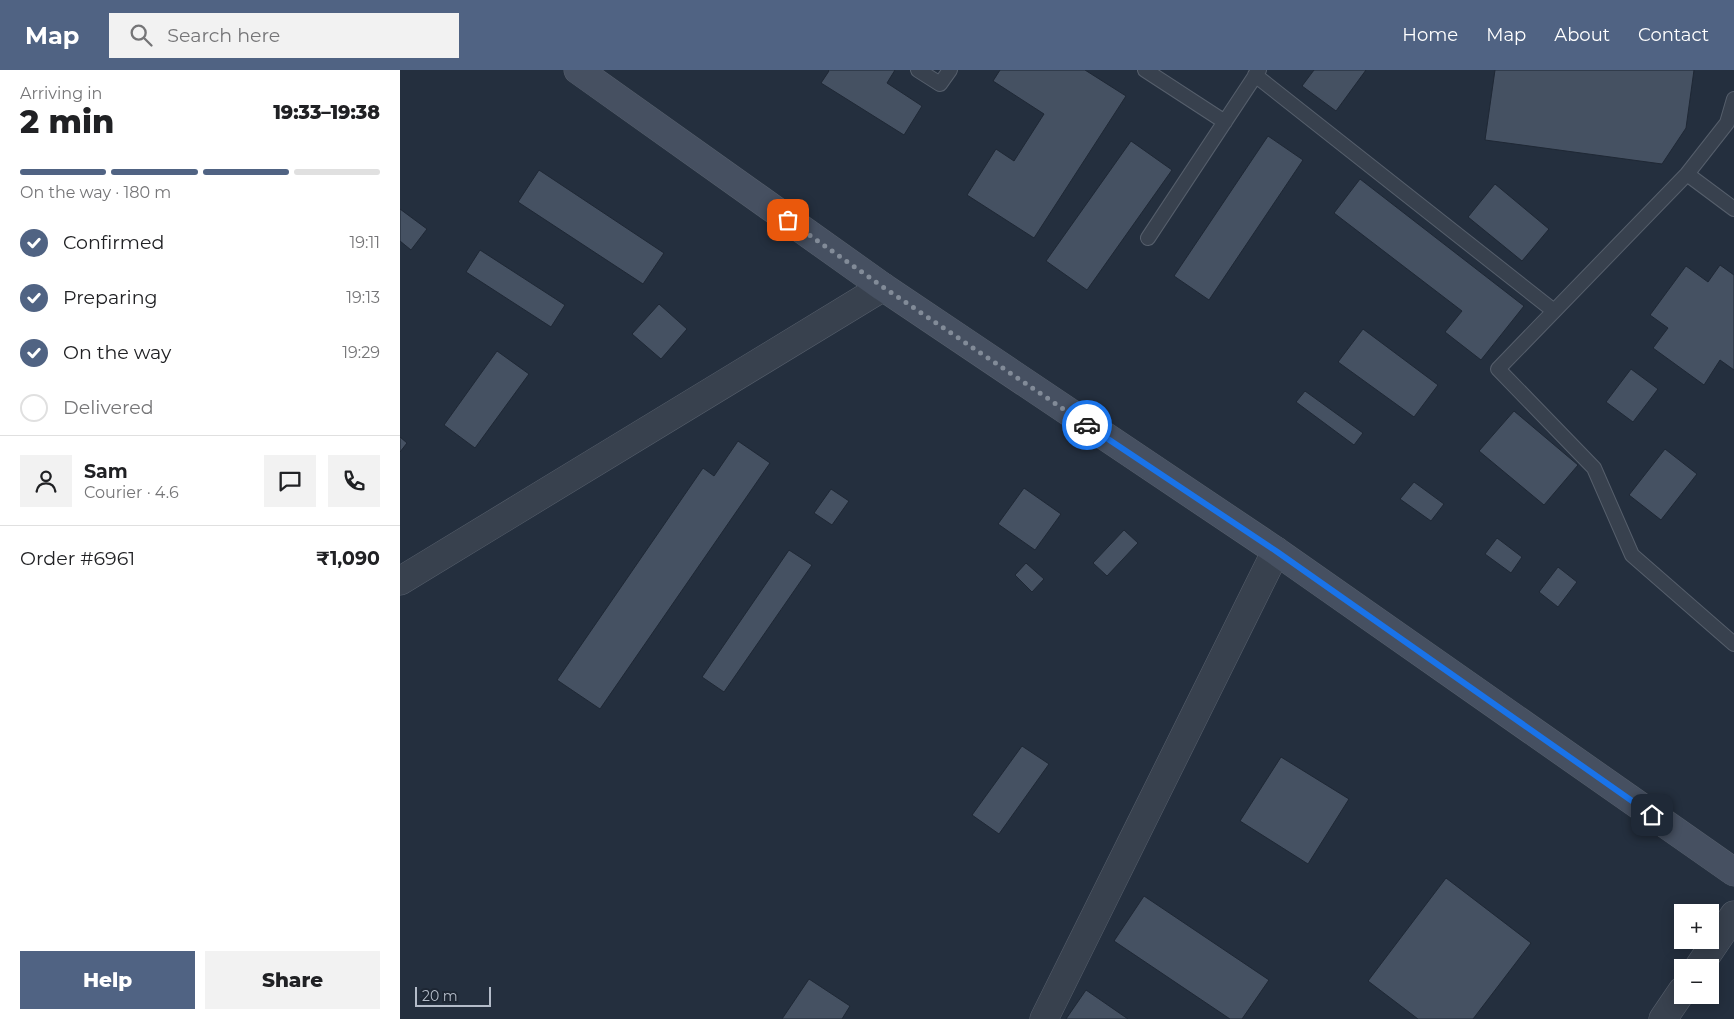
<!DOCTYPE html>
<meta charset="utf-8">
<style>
:root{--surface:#fff;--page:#f2f2f2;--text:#202124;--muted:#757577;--line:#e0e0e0;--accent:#506383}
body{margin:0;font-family:Montserrat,sans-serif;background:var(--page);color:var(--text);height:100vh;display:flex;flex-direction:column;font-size:19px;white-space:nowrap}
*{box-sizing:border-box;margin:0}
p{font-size:16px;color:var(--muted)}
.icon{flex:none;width:28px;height:28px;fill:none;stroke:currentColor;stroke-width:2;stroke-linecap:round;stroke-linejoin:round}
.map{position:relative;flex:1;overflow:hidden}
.drawer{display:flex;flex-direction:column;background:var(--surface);width:400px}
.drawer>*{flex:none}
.controls{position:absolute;left:1274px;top:834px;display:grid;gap:10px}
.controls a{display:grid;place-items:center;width:45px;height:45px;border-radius:0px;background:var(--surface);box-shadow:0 2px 12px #0003;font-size:25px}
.scale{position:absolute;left:15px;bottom:12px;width:76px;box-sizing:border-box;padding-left:5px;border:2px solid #b4bcc9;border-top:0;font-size:14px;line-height:18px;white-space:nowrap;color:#b4bcc9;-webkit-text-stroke:4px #1d2633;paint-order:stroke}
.pin{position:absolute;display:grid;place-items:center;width:42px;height:42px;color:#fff;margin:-21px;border-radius:10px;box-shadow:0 2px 8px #0006}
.courier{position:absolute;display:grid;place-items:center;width:50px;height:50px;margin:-25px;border:4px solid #1a73e8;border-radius:50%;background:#fff;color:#222;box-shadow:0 1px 6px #0007}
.headline em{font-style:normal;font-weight:800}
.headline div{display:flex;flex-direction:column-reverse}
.headline{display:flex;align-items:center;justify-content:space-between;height:85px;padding:0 20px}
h1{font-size:32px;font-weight:800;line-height:38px}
.bar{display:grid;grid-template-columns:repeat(4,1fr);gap:8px 5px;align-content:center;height:60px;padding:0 20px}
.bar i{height:6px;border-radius:4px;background:var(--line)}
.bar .on{background:var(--accent)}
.bar p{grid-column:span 4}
.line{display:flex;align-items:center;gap:12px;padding:0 20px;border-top:1px solid var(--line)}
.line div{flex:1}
.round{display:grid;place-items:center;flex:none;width:52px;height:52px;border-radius:0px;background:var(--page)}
ol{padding:0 20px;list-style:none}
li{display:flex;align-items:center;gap:15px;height:55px}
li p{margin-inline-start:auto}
li .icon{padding:5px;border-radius:50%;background:var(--accent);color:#fff;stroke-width:4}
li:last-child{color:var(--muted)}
li i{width:28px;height:28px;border:2px solid var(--line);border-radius:50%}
.button{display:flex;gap:10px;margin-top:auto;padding:10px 20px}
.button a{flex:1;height:58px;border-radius:0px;background:var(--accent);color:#fff;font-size:20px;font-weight:800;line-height:58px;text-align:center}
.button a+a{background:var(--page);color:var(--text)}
header{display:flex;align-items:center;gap:30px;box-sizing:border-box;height:70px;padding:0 25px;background:var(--accent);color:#fff}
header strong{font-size:24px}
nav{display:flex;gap:28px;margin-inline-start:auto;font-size:18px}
.search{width:350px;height:45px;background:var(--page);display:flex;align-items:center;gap:12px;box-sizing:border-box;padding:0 18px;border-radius:0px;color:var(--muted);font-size:19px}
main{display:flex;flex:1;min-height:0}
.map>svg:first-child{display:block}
.building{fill:#455162;stroke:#1f2835}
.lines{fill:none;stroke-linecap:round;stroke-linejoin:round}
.lane-casing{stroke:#565f6c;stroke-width:16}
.street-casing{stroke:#565f6c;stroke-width:29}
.secondary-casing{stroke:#565f6c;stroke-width:29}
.lane{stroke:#38414e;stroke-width:14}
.street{stroke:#38414e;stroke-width:28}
.secondary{stroke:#465061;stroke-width:28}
.done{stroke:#828b98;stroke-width:5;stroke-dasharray:0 9}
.route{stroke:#1a73e8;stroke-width:6}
</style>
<header>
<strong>Map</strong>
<div class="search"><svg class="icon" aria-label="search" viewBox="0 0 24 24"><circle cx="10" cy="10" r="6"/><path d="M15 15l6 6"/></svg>Search here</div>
<nav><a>Home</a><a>Map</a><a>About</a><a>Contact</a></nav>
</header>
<main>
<section class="drawer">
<div class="headline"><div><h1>2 min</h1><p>Arriving in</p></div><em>19:33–19:38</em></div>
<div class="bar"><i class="on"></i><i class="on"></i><i class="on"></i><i></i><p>On the way · 180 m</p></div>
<ol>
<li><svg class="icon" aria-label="check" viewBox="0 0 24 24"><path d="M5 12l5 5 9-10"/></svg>Confirmed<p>19:11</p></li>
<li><svg class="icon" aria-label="check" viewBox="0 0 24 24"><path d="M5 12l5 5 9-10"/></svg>Preparing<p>19:13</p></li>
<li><svg class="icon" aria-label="check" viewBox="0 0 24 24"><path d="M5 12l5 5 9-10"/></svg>On the way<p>19:29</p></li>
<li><i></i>Delivered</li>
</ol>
<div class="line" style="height:90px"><a class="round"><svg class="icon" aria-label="person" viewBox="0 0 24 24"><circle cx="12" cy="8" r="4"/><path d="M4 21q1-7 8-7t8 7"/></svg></a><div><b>Sam</b><p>Courier · 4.6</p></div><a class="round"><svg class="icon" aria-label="chat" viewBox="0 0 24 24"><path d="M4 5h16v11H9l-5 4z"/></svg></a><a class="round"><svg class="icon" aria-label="phone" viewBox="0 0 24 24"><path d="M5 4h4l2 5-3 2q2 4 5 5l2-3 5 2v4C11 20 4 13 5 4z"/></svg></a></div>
<div class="line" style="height:65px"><div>Order #6961</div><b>₹1,090</b></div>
<div class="button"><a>Help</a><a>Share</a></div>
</section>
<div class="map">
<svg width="1334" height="949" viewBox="0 0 1334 949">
<rect width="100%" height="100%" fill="#242f3e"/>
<path class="building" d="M428,0H495L487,13L522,36L504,65L421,13L429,1Z
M600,0H685L726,26L634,168L567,125L596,79L614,91L644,44L593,11Z
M914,0H966L936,41L902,16Z
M1095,0H1294L1286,58L1262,94L1085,70Z
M868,66L903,90L809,230L774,206Z
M731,71L772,100L687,220L646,191Z
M139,100L264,183L243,214L118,132Z
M960,109L1124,236L1081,290L1045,262L1062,241L934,143Z
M1095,114L1149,159L1122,191L1068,147Z
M0,139L27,159L11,180L0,171Z
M80,180L165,235L151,257L66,202Z
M1320,195L1334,205V300L1320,290L1304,315L1253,278L1268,258L1250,245L1286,196L1308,212Z
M259,234L287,259L261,289L232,264Z
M963,259L1038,315L1014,347L938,292Z
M97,281L129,304L75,378L44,355Z
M1231,299L1258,319L1233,352L1206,332Z
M905,321L963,363L954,375L896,332Z
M1114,341L1178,395L1144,435L1079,381Z
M0,367L7,373L0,382Z
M338,371L370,393L200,639L157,610L303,398L314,406Z
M1265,379L1297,404L1261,450L1229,425Z
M1014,412L1044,434L1031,451L1000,429Z
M624,418L661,444L635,480L598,454Z
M431,419L449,431L432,455L414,443Z
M724,460L738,473L707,506L693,493Z
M1097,468L1122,487L1111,503L1085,484Z
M389,480L412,495L324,622L302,607Z
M626,493L644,509L632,522L615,505Z
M1158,497L1177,512L1158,537L1139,522Z
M622,676L649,694L599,764L572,745Z
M881,687L949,729L908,794L840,751Z
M1046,808L1131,873L1073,949H1018L968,911Z
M744,826L869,910L842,949H830L714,871Z
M409,909L450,936L442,949H382Z
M686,920L728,949H666Z"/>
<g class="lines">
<g class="lane-casing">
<path id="lane" d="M518,0L540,14L550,0
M745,0L825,52
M855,5L1154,241
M1334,29L1327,53L1287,104L1098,299L1194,398L1232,485L1334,574
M1287,104L1334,139
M748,168L859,0"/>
</g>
<g class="street-casing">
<path id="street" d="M0,511L483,217
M1298,898L1334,845
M644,949L876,481
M1263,949L1282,921"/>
</g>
<g class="secondary-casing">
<path id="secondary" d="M178,0L483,217L876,481L1334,802"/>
</g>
<use href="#lane" class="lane"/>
<use href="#street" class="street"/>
<use href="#secondary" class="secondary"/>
</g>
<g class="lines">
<path class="done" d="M388,150L483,217L687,355"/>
<path class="route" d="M687,355L876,481L1252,745"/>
</g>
</svg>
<div class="controls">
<a>+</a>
<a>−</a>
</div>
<div class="scale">20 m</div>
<div class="pin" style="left:388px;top:150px;background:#ea580c"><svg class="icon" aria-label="bag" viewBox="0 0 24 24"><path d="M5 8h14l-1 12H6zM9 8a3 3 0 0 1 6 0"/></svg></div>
<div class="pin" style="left:1252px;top:745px;background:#1f2937"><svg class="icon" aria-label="home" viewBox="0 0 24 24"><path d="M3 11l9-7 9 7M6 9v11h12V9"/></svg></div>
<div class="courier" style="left:687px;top:355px"><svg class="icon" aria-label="car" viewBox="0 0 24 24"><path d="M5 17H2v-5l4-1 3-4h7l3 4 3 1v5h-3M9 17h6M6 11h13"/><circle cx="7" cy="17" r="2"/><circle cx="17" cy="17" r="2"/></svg></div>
</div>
</main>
